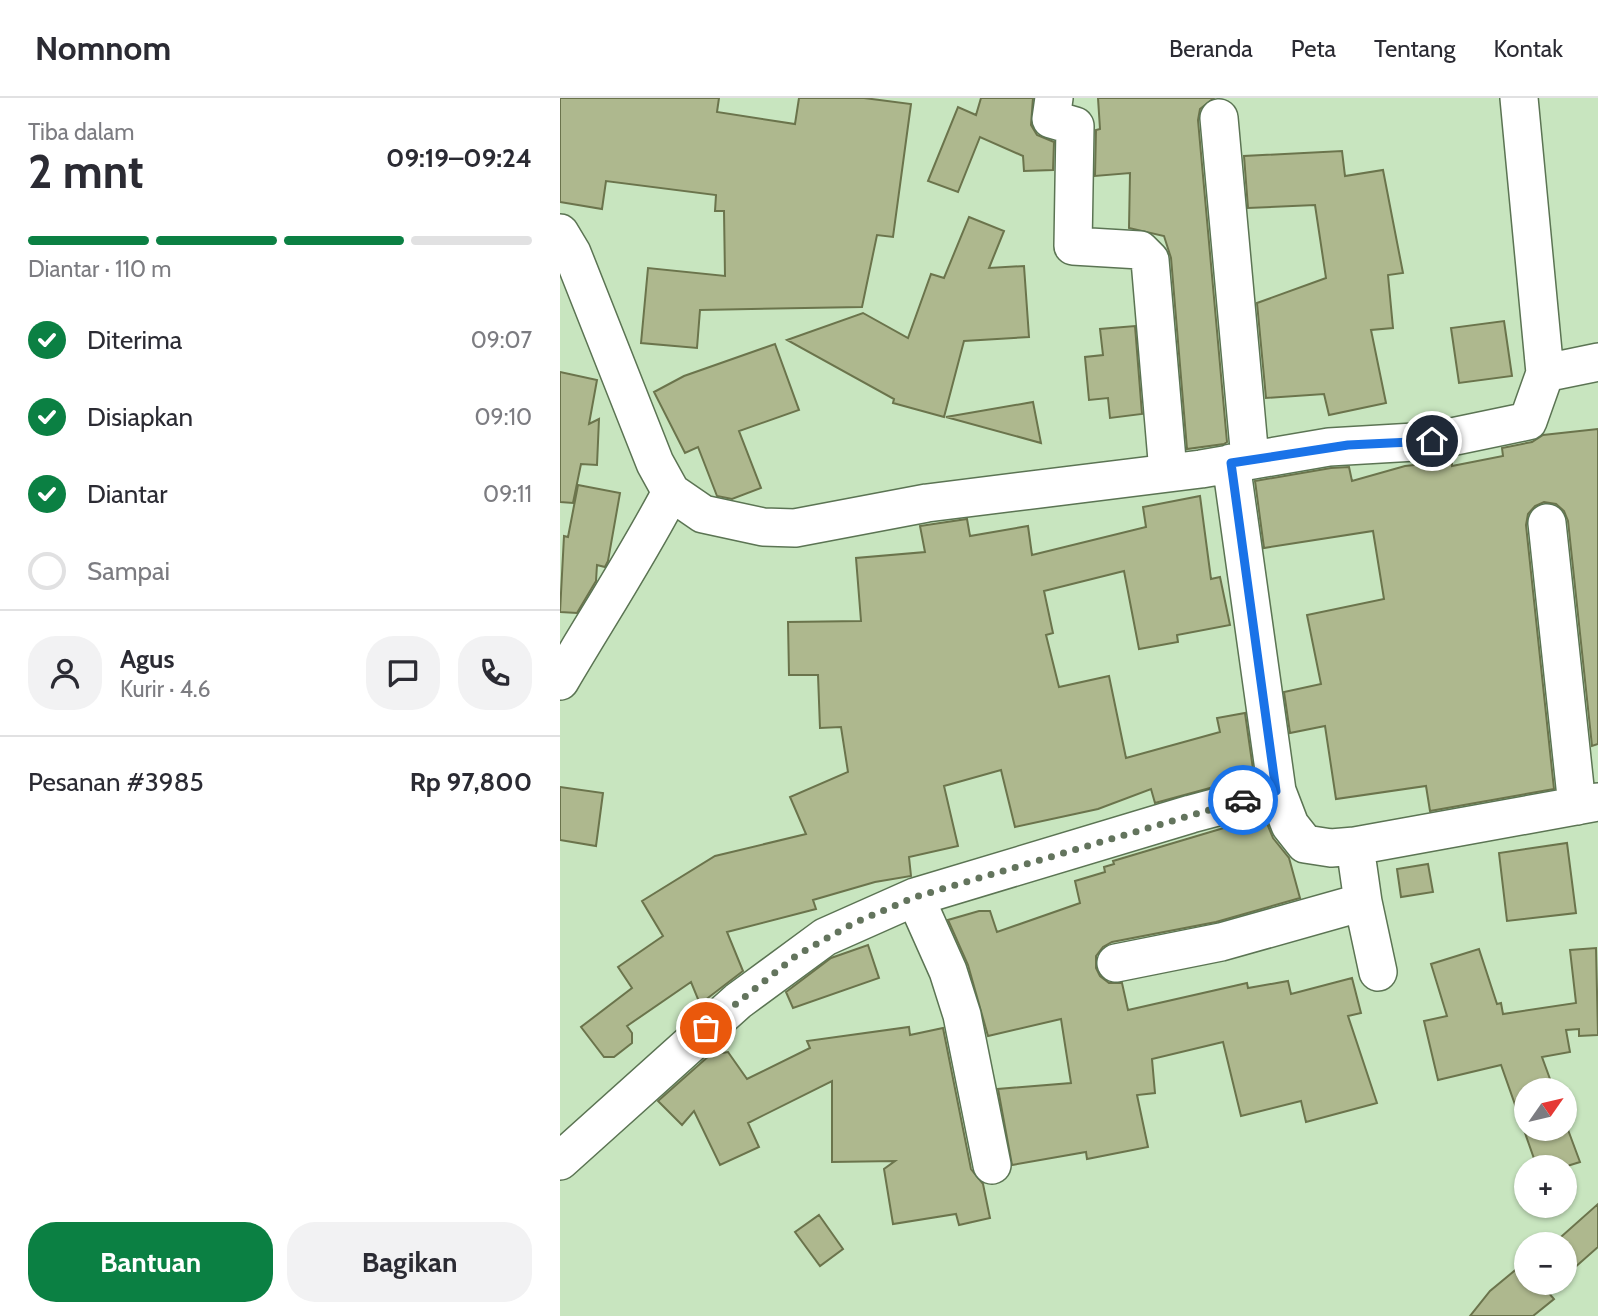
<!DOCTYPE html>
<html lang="id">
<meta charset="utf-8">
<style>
:root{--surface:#fff;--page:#f2f2f3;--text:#2b2b33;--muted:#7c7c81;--line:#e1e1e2;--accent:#0b8043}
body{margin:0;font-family:Cabin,sans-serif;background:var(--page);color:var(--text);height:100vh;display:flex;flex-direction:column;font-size:26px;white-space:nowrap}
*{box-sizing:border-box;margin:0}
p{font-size:23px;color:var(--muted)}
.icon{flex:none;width:38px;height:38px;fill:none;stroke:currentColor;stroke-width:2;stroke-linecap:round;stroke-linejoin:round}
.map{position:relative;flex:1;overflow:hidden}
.panel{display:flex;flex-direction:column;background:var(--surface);width:560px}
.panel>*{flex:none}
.needle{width:46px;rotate:56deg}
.fabs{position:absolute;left:954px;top:980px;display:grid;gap:14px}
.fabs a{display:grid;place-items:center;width:63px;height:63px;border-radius:50%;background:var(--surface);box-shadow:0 2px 5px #0004;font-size:35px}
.pin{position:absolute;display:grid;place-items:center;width:60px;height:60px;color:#fff;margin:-30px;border:4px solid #fff;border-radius:50%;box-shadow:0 2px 7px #0007}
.courier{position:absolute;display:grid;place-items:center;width:70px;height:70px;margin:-35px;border:5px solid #1a73e8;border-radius:50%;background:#fff;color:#222;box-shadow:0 2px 9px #0007}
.overview em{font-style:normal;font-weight:700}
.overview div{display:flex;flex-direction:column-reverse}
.overview{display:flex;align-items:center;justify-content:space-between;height:119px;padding:0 28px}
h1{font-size:46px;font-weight:700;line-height:52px}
.bar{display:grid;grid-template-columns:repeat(4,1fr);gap:10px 7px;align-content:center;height:84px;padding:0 28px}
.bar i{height:9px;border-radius:5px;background:var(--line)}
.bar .on{background:var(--accent)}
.bar p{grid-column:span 4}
.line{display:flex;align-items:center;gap:18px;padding:0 28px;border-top:2px solid var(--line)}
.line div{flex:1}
.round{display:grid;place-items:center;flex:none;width:74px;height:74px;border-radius:28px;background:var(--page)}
ol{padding:0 28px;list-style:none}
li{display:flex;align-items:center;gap:21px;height:77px}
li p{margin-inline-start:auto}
li .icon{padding:7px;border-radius:50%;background:var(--accent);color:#fff;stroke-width:4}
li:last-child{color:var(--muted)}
li i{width:38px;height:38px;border:4px solid var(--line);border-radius:50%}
.button{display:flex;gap:14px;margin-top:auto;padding:14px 28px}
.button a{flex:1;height:80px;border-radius:28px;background:var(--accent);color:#fff;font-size:28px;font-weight:700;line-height:80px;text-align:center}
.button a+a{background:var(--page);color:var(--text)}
header{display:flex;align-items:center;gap:42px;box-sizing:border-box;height:98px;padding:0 35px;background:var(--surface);border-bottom:2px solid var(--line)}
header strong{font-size:33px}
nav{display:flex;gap:38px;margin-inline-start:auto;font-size:24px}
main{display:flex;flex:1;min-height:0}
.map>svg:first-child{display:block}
.building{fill:#aeb88e;stroke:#6b744c;stroke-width:2}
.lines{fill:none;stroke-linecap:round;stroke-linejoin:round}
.street-casing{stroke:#5b7453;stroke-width:40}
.street{stroke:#fff;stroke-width:37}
.done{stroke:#63745d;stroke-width:7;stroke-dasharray:0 12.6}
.route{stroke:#1a73e8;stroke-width:9}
</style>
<header>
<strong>Nomnom</strong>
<nav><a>Beranda</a><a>Peta</a><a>Tentang</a><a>Kontak</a></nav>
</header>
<main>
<section class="panel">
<div class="overview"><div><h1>2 mnt</h1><p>Tiba dalam</p></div><em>09:19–09:24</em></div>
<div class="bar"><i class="on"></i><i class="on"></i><i class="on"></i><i></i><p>Diantar · 110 m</p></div>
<ol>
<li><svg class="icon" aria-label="check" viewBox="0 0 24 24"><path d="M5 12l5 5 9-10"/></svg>Diterima<p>09:07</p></li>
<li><svg class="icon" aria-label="check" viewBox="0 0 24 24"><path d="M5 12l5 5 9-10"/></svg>Disiapkan<p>09:10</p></li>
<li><svg class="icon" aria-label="check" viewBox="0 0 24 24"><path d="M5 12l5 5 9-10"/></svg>Diantar<p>09:11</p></li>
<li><i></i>Sampai</li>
</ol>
<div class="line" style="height:126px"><a class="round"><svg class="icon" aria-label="person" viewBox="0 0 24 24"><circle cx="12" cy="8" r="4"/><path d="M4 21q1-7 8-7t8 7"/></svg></a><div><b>Agus</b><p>Kurir · 4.6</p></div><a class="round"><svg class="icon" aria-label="chat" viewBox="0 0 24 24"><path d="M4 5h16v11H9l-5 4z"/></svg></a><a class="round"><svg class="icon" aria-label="phone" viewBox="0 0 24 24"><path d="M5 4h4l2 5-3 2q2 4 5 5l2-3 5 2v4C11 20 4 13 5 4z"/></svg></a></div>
<div class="line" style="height:91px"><div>Pesanan #3985</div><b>Rp 97,800</b></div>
<div class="button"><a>Bantuan</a><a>Bagikan</a></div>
</section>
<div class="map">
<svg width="1038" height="1218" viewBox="0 0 1038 1218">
<rect width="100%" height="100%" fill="#c8e5bf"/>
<path class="building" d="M0,0H159L157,14L235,26L239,0H304L351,6L333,139L317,137L302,209L140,212L137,250L81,245L88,170L165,178L164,113H155L156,97L46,83L42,111L0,104Z
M421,0H473L471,27L477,37L494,44L493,72L464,73L463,58L420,39L398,94L368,83L398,9L416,17Z
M538,0H654L640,11L638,22L667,344L664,346L627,351L611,160L604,138L569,130L570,75L535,78L536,32L540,31Z
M782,53L785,78L823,72L843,175L828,177L833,230L811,232L826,305L769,317L764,296L706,300L697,205L766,180L755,107L688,110L684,58Z
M409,119L444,133L429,170L464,168L469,239L404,243L384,319L333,305L334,301L227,242L303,215L348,240L371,176L384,180Z
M944,223L952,278L899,285L891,230Z
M575,228L582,316L550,320L548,300L529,302L525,259L543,257L540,231Z
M215,246L239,312L179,333L201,390L172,401L157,398L138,349L125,355L94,294L124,278Z
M0,274L37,282L29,326L39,321L37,367L21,366L13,405L0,404Z
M473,304L481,345L386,319Z
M1038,331V646L1032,648L1008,423L1004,413L996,406L984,404L975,408L968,416L966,427L994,691L870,713L866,688L776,701L765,628L730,635L724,594L761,586L747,517L824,501L813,433L704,450L695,383L771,370L789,369L792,383L845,368L892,363V368L943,358L942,350L972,344L983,337Z
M18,387L60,395L48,463L45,469L37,467L36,483L17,515L0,514L4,438L8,439Z
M640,398L651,481L660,479L670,527L617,537L618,544L579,551L564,473L484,493L493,535L486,537L499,589L549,578L566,660L660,634L657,620L685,615L694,678L595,705L591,691L538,711L455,729L441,672L384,688L398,748L349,759L351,778L315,784L253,802L256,811L167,834L183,873L140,906L131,884L67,928L72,935V945L54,959H44L21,929L72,890L58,869L103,838L82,803L155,758L246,736L230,699L288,674L281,629L260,630L258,577H229L228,524L301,523L296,460L365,454L360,428L407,421L410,438L468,428L472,457L586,429L583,409Z
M0,689L43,695L36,748L0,742Z
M704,718L713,740L729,760L740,800L656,824L552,844L543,849L536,858V870L540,878L549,885H562L568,912L687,885L688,890L728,883L731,896L792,880L801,915L788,918L817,1005L746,1024L741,1003L681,1018L663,944L592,961L595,995L577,997L588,1049L527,1061L526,1054L452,1067L438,991L511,985L501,921L428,938L408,867L388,822L419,813H430L437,834L520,805L515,783L545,774L544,769L554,766L553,763Z
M1007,745L1016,815L947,823L939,755Z
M868,766L873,794L841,799L837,771Z
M308,847L319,880L233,910L226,894L271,860Z
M1036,850L1038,937L1019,938V931L1006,932L1010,954L982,959L994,992H966V1031H1004V1021L1020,1064L1004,1069H977L941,967L878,982L864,923L887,918L871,866L919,851L937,906L941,905L943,916L1016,905L1010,852Z
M349,929L350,937L383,930L411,1071L423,1086L430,1120L399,1127L396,1116L333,1126L324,1071L335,1063L272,1064V983L188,1025L199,1049L160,1067L134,1013L122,1027L98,1003L150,957L168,954L187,981L250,950L247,943Z
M1038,1106V1149L1004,1179V1146H993Z
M259,1117L283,1151L260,1168L235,1134Z
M965,1164L966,1185H998L988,1194L994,1201L973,1218H910L930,1193Z"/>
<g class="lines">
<g class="street-casing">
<path id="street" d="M494,0L491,21L515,28L513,148L580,152L590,162L608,374
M959,0L985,275
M659,20L690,361
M0,135L12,155L95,365L111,394L143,416L203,429L235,430L367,405L641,371L769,349L872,343L968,323L985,275L1038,264
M671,365L717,693L730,727L745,746L771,750L795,748L1038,704
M987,425L1017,708
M0,583C37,520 77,459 111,394
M355,799L388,873L402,917L432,1067
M803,804L818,874
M556,865L661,844L803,804L795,748
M0,1063L178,903L265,839L355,799L631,716L717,693"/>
</g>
<use href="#street" class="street"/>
</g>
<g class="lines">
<path class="done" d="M146,930L237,857L294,825L355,799L683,702"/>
<path class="route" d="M683,702L716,693L671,365L788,347L872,343"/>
</g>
</svg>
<div class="fabs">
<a><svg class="needle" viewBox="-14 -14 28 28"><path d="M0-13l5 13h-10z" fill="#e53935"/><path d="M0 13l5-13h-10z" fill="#7c7c81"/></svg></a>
<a>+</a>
<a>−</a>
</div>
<div class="pin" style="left:146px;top:930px;background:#ea580c"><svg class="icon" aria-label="bag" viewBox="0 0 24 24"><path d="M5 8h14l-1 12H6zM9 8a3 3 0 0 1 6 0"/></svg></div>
<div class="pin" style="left:872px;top:343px;background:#1f2937"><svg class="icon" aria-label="home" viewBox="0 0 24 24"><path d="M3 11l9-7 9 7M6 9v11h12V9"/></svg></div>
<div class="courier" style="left:683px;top:702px"><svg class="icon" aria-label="car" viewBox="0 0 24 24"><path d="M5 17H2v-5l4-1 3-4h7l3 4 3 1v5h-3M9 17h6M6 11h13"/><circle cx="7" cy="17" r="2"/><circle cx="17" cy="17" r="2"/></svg></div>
</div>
</main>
